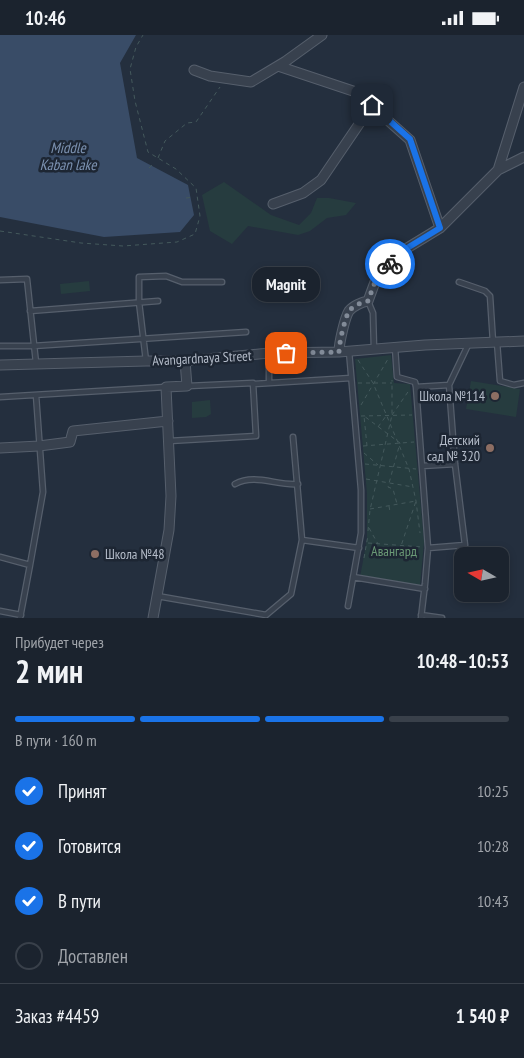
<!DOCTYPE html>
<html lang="ru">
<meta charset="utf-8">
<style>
:root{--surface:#1b232e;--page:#242b36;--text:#f1f3f6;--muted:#a0a4aa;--line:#39404a;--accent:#1a73e8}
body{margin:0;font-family:"PT Sans Narrow",sans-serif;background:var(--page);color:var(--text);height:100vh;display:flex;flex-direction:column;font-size:19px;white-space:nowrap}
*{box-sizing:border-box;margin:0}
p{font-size:16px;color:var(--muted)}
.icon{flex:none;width:28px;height:28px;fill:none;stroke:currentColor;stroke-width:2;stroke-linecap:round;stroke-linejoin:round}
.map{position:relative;height:583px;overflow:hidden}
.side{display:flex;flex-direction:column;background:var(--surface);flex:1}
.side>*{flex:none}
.needle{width:32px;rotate:279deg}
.controls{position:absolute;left:454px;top:512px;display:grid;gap:10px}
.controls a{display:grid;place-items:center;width:55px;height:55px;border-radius:10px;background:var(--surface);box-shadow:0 2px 8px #0003,0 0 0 1px var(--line);font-size:25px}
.pin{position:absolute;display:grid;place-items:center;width:42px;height:42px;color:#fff;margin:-21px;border-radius:10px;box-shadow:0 2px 8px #0006}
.courier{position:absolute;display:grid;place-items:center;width:50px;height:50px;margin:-25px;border:4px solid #1a73e8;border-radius:50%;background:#fff;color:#222;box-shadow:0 1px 6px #0007}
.bubble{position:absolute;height:35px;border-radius:15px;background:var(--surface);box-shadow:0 2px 8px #0003,0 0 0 1px var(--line);font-size:16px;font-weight:800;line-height:35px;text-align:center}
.overview em{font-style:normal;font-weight:800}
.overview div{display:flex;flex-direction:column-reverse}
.overview{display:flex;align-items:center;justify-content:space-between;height:85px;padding:0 15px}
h1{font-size:32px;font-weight:800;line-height:38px}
.bar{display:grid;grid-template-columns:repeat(4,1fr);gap:8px 5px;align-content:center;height:60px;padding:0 15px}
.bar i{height:6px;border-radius:4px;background:var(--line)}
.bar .current{background:var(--accent)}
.bar p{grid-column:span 4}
.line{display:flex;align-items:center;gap:12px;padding:0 15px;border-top:1px solid var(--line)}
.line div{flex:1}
ol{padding:0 15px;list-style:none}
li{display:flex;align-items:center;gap:15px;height:55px}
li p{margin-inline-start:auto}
li .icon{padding:5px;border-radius:50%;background:var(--accent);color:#fff;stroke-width:4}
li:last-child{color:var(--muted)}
li i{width:28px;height:28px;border:2px solid var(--line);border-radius:50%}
.status{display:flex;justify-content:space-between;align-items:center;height:35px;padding:0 25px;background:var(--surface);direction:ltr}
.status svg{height:14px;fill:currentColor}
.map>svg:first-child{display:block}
.green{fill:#263c3f}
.water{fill:#394c67}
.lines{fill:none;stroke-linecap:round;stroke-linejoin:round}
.lane-casing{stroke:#565f6c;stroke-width:7}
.street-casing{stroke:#565f6c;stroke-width:11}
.path{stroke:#44595c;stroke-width:1;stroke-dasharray:4 4;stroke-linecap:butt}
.lane{stroke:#38414e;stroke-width:4.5}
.street{stroke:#38414e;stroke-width:9}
.done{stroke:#828b98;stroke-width:5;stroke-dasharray:0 9}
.route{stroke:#1a73e8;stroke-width:6}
.education-dot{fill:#8d6e63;stroke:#1d2633;stroke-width:2}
.labels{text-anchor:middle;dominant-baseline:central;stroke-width:5;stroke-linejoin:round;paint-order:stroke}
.street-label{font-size:14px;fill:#b4bcc9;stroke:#1d2633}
.poi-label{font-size:14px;fill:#b4bcc9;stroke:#1d2633;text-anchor:end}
.park-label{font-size:14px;fill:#6b9a76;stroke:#1d2633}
.water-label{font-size:15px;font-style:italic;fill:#7c92b1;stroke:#1d2633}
</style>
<div class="status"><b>10:46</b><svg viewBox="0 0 49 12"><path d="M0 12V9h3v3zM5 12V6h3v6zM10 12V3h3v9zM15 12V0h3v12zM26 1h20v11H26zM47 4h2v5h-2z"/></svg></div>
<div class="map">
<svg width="524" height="583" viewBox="0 0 524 583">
<rect width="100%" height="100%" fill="#242f3e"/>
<path class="green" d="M224,147L271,180L299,190L311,178L317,163H329L356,168L346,180L327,183L310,196L298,200L248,191L232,209L210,196L202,160Z
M89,246L90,256L61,259L60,249Z
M391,320L394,348L410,349L424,507L420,551L360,542L367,504V459L355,324Z
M471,346L520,354L516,382L466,374Z
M210,365L211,379L206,382L192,383V367Z"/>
<path class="water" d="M0,0H136L120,28L137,123L188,150L194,180L180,197L104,202L0,182Z"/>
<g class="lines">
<g class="lane-casing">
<path id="lane" d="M0,245L27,244L36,328
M459,247L485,256L490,261L493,307
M368,266L373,278L374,314
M30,276L158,266
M497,307L500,346L514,350L524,348
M0,311H33L246,297
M395,312L397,342L415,347L416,352L428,513L425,549L421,583
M146,326L139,267V242L166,241L182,247H222
M269,348V318
M254,349L351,343
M449,350L469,308
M416,352L449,350L455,429L465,510L428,513
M0,362L166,352
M169,406L256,401L253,348L188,351
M422,431L455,429
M235,449C255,438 277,451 298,449
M302,505L359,513
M0,522L30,530L20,583
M30,530L43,457L36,360
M353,542L425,554
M157,561L266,580L291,559L302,505L293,402
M348,571L361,498V455L349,316
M0,576L21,580
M421,580L442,583"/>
</g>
<g class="street-casing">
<path id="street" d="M278,31L356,57L410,105L440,193
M194,35L210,41L251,47L286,26L322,0
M498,135L524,122
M273,169L303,158L321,145L372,70
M339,317C339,308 345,282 349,276C353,271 362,267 368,266L375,247L399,218L440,193L498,135L524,52
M0,330L146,326H185L269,318L339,317L425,310L524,306
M0,413L39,411L70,407L73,396L168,386
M153,583L169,495L171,461L166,352L187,351L185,326"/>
</g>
<path class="path" d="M158,123L165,106L187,88L196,87L220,52
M149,133L153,129
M186,163L194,162
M0,196L81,208L123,211L177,207L195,199L200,181L196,153L176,134L148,117L135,66L130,34L136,12L143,0
M358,325L373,348L409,434L416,466L420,498
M358,348H392
M361,370L388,324
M392,380L410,354
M361,381L412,380
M378,392L386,381
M363,411L414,407
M367,411L364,381L400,408L388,452L393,454L397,469
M364,418L378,430
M365,429L416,434
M366,444L413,452
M389,471L390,477
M370,474L416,466L401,511
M369,493L378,509
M368,496L370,475L392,380V345
M368,508L422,512
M364,523L368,500"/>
<use href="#lane" class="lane"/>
<use href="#street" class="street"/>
</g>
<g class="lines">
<path class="done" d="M286,318L339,317C339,308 345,283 349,276C353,271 362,267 368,266L375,247L390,229"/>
<path class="route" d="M372,70L410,104L440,193L399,218L390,229"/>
</g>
<g class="education-dot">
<circle cx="495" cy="361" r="5"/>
<circle cx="490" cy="413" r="5"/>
<circle cx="95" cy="519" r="5"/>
</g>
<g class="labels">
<g class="street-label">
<text transform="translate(202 323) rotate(-3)">Avangardnaya Street</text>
</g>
<g class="poi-label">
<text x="485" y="361">Школа №114</text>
<text x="480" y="405">Детский<tspan x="480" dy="16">сад № 320</tspan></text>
<text x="105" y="519" text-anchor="start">Школа №48</text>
</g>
<g class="park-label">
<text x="394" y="516">Авангард</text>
</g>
<g class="water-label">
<text x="68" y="112">Middle<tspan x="68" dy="17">Kaban lake</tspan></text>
</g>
</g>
</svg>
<div class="controls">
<a><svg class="needle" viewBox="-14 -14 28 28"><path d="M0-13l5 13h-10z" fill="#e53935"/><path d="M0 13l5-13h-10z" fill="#a0a4aa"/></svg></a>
</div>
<div class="pin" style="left:286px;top:318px;background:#ea580c"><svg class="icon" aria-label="bag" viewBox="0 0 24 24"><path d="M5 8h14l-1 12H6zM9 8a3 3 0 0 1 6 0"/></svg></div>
<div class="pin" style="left:372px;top:70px;background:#1f2937"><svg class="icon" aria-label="home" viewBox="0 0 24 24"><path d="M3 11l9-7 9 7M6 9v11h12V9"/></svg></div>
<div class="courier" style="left:390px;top:229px"><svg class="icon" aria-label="bike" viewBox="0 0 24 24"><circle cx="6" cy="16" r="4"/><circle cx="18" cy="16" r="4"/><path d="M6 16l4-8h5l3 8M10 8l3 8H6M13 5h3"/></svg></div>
<div class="bubble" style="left:252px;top:232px;width:68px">Magnit</div>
</div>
<section class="side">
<div class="overview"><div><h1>2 мин</h1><p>Прибудет через</p></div><em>10:48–10:53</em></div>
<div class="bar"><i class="current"></i><i class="current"></i><i class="current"></i><i></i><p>В пути · 160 m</p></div>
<ol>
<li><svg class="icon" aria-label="check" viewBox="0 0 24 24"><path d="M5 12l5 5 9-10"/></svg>Принят<p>10:25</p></li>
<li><svg class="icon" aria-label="check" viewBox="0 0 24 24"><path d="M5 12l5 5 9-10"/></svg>Готовится<p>10:28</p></li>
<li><svg class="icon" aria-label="check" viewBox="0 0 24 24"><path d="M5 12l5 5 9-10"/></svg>В пути<p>10:43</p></li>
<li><i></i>Доставлен</li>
</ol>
<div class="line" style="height:65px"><div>Заказ #4459</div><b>1 540 ₽</b></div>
</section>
